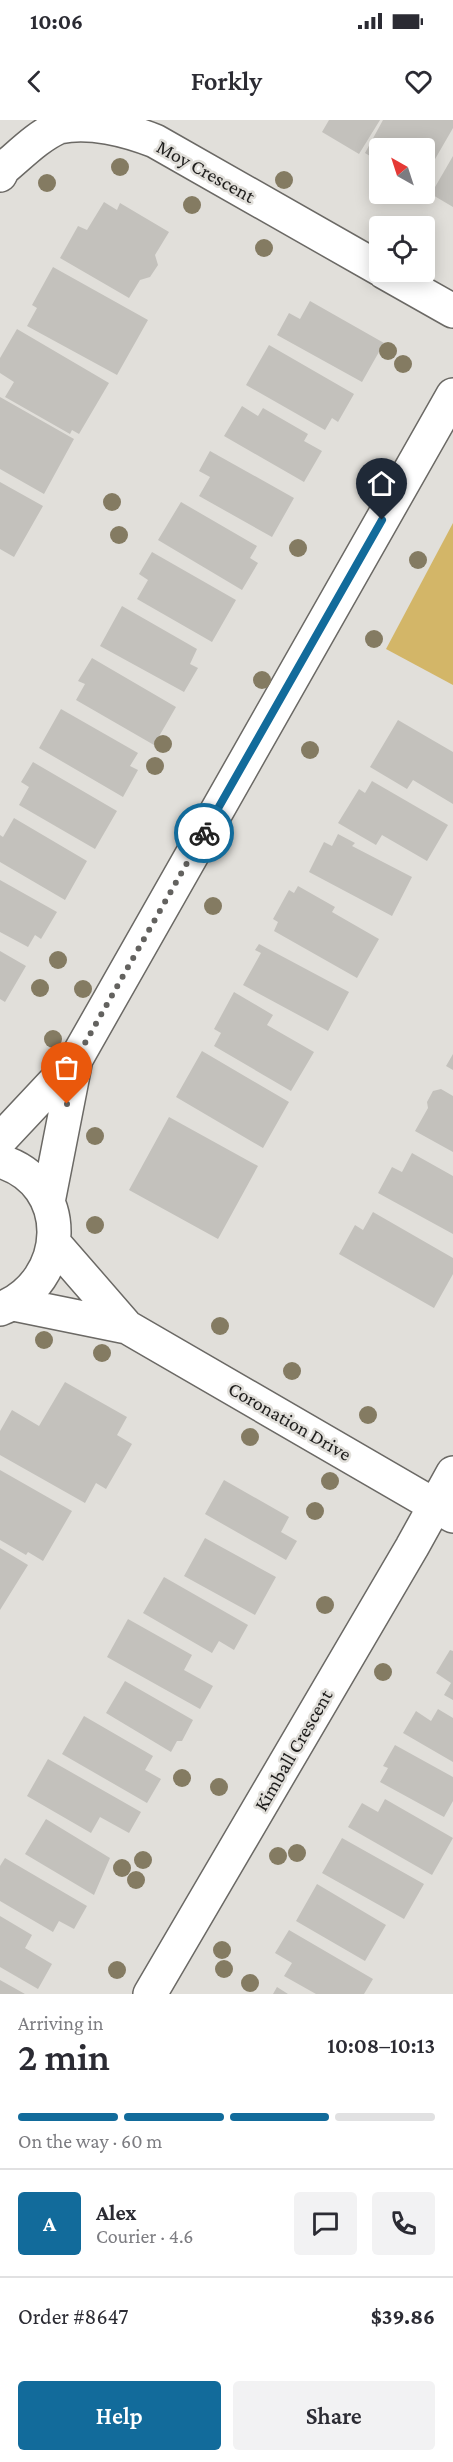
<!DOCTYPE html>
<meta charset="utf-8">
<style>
:root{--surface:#fff;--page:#f2f2f3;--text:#2b2b33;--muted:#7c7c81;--line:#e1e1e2;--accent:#126b9b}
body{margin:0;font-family:"Crimson Pro",serif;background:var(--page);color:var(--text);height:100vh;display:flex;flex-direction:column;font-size:22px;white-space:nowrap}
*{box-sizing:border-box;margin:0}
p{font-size:20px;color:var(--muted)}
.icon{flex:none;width:33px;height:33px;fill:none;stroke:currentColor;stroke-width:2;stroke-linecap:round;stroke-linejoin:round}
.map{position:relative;height:1874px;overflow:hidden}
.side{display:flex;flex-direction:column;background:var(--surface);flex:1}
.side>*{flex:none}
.needle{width:39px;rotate:321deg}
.tools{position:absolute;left:369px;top:18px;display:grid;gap:12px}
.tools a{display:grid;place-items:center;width:66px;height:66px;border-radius:6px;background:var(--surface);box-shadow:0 3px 15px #0003;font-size:30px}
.pin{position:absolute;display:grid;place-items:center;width:51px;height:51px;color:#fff;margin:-62px -26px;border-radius:50% 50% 50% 0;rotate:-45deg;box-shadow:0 0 6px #0007}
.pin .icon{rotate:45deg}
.courier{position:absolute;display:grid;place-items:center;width:60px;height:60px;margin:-30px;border:4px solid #126b9b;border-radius:50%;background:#fff;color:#222;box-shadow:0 2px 8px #0007}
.summary em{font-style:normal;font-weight:600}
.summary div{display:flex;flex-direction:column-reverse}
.summary{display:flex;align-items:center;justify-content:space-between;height:102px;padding:0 18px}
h1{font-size:39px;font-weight:600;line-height:45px}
.bar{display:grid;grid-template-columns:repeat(4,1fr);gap:9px 6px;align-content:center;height:72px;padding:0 18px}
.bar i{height:8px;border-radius:4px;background:var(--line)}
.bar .active{background:var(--accent)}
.bar p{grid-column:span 4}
.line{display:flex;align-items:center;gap:15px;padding:0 18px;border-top:2px solid var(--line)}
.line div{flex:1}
.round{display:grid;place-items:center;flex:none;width:63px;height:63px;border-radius:6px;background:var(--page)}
.action{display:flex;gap:12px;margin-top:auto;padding:12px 18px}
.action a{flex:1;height:69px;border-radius:6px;background:var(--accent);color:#fff;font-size:24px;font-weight:600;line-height:69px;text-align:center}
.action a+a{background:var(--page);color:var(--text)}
.status{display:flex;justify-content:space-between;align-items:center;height:42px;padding:0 30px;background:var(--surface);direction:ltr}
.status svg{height:16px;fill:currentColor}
header{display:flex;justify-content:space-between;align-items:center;height:78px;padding:0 18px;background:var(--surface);font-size:27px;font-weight:600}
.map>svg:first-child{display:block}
.green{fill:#d3b668}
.building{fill:#c3c1bc}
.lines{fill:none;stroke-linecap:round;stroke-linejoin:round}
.minor-casing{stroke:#6b6965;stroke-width:36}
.minor{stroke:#fff;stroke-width:33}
.tree{fill:#847b62}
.done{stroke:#63625f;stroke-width:6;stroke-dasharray:0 10.8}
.route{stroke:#126b9b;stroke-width:8}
.labels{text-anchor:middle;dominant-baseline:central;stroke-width:5;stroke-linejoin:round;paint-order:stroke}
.street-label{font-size:20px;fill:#1f1e1d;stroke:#e1dfda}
</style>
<div class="status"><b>10:06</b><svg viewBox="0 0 49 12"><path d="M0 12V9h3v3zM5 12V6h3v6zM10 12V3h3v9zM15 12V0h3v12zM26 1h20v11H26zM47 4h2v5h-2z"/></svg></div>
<header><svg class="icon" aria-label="back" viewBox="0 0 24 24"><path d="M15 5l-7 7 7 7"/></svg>Forkly<svg class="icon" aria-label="heart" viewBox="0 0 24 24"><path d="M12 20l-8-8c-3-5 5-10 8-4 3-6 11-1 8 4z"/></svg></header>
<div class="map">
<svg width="453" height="1874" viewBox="0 0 453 1874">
<rect width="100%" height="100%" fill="#e1dfda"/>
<path class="green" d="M453,403V565L386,529Z"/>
<path class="building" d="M329,0H380L359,34L322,12Z
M383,0H453V8L427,53L424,52V28H380V42L365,33Z
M453,36V87L431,74Z
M104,82L117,90L120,83L169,112L155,135L158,145L150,157L140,160L129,178L60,138L78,106L87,110Z
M53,147L148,200L117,255L27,206L37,188L32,185Z
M310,181L384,223L362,262L277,215L289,193L300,199Z
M17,209L109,263L79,314L72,310L70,314L5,277L14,262L0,253V238Z
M269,225L354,274L338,302L332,298L325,310L246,265Z
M0,277L74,319L44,374L0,349Z
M242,286L258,296L263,288L308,314L304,321L322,331L304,362L224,316Z
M210,331L294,378L272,417L199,376L210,357L199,351Z
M0,362L43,386L14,437L0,429Z
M181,382L257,426L250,438L258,443L242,470L158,420Z
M152,432L236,480L212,522L137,479L148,460L139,454Z
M122,486L197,529L190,544L198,548L184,572L100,526Z
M92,538L176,587L154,625L76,580L85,564L78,561Z
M61,589L138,633L130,646L138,650L123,677L39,628Z
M398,600L453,632V684L413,660L407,669L370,647Z
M33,642L117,691L95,729L19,685L29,667L21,662Z
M372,661L448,705L427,741L382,715L376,725L338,703L359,669L365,673Z
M14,698L87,741L65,780L0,742V715L3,717Z
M338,714L355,723L352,726L412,757L392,796L309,752L324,722L332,726Z
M0,760L57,792L41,819L35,815L28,827L0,812Z
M298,766L335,787L332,792L379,819L357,858L274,811L278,802L273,799L289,770L294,773Z
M259,824L349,872L328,911L243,865L261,833L255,830Z
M0,831L26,846L5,882L0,879Z
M234,872L273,895L267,905L314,932L291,971L214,926L221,913L214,909Z
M202,931L289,982L263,1028L176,977Z
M453,934V950L446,946Z
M441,969L453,976V1032L415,1011L428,988L427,982L433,971Z
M169,997L258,1046L218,1119L129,1070Z
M412,1033L453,1056V1114L378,1073L392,1047L402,1052Z
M373,1092L453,1138V1154L434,1188L339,1134L355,1105L363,1110Z
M65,1262L127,1297L117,1315L132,1324L106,1369L96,1363L85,1383L0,1335V1311L12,1290L39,1306Z
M0,1350L72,1391L43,1441L28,1432L26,1435L0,1420Z
M224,1360L289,1397L281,1412L297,1421L286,1440L205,1394Z
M205,1418L276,1457L255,1495L184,1456Z
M0,1428L28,1445L0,1490Z
M164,1457L248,1505L234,1530L219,1521L212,1533L143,1493Z
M128,1499L192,1535L184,1550L213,1566L200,1589L107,1537Z
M450,1530L453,1531V1580L444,1575L451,1563L436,1553Z
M125,1561L193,1600L182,1621H177L171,1632L106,1593Z
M438,1589L453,1598V1642L403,1613L416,1591L431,1601Z
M84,1596L153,1636L145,1650L161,1659L147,1683L62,1634Z
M395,1625L453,1657V1681L444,1697L380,1662L388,1648L383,1646Z
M48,1639L141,1692L129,1713L100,1697L91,1713L27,1676Z
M385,1679L453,1718L432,1755L348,1707L362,1683L378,1692Z
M46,1699L110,1738L94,1775L25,1734Z
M342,1718L424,1764L404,1799L322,1753Z
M5,1738L87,1786L74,1809L59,1801L53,1812L0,1781V1746Z
M317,1764L386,1805L365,1841L296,1801Z
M0,1796L32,1815L25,1828L52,1844L38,1869L0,1847Z
M289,1810L373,1859L364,1874H316L284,1856L292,1843L275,1833Z
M0,1860L25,1874H0Z
M277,1867L288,1874H273Z"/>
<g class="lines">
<g class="minor-casing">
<path id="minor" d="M0,55L3,49C20,35 38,16 59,7C89,0 127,10 155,21L380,149
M384,152L453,191
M0,1020L76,939L453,275
M0,1041C74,1063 70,1162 0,1189
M48,1082L76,939
M54,1123L127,1207
M14,1184L127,1207L453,1396
M150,1874L412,1427L453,1353"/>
</g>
<use href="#minor" class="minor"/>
</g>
<g class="tree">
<circle cx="120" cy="47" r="9"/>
<circle cx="284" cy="60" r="9"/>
<circle cx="47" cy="63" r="9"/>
<circle cx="192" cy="85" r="9"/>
<circle cx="264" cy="128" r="9"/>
<circle cx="388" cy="231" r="9"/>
<circle cx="403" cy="244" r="9"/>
<circle cx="382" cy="353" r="9"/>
<circle cx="112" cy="382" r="9"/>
<circle cx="119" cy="415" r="9"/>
<circle cx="298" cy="428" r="9"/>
<circle cx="418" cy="440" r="9"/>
<circle cx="374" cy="519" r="9"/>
<circle cx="262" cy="560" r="9"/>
<circle cx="163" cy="624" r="9"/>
<circle cx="310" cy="630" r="9"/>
<circle cx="155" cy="646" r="9"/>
<circle cx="213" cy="786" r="9"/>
<circle cx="58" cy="840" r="9"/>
<circle cx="40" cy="868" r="9"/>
<circle cx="83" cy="869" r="9"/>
<circle cx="53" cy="919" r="9"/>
<circle cx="95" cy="1016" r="9"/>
<circle cx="95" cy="1105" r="9"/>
<circle cx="220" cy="1206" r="9"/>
<circle cx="44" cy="1220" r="9"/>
<circle cx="102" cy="1233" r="9"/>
<circle cx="292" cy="1251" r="9"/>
<circle cx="368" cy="1295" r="9"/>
<circle cx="250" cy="1317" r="9"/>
<circle cx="330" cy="1361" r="9"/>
<circle cx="315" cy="1391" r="9"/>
<circle cx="325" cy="1485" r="9"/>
<circle cx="383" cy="1552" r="9"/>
<circle cx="182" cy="1658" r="9"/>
<circle cx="219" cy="1667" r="9"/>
<circle cx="297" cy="1733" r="9"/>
<circle cx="278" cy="1736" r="9"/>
<circle cx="143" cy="1740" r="9"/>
<circle cx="122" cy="1748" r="9"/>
<circle cx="136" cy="1760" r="9"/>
<circle cx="222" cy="1830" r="9"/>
<circle cx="224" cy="1849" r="9"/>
<circle cx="117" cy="1850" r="9"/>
<circle cx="250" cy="1863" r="9"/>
</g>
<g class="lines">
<path class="done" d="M67,984L76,939L204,713"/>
<path class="route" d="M204,713L382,400"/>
</g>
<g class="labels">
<g class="street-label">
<text transform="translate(206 51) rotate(29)">Moy Crescent</text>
<text transform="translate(290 1301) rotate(30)">Coronation Drive</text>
<text transform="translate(293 1630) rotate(-60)">Kimball Crescent</text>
</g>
</g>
</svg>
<div class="tools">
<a><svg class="needle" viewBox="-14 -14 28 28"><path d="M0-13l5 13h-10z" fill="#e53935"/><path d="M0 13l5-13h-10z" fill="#7c7c81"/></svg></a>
<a><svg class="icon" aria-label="locate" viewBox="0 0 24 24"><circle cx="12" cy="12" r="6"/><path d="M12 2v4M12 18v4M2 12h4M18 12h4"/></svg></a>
</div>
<div class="pin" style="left:67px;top:984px;background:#ea580c"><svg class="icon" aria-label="bag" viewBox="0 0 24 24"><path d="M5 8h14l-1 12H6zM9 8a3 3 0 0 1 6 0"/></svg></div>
<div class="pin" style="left:382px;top:400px;background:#1f2937"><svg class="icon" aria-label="home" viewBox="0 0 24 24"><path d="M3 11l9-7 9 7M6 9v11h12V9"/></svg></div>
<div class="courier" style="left:204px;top:713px"><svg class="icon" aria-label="bike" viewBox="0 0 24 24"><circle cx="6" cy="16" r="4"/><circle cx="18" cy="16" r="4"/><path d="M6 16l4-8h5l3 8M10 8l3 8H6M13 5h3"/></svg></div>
</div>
<section class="side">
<div class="summary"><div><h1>2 min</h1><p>Arriving in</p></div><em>10:08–10:13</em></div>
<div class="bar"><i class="active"></i><i class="active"></i><i class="active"></i><i></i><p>On the way · 60 m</p></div>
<div class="line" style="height:108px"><b class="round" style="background:var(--accent);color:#fff">A</b><div><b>Alex</b><p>Courier · 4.6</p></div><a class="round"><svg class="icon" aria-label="chat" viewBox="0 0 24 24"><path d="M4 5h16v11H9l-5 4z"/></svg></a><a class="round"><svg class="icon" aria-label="phone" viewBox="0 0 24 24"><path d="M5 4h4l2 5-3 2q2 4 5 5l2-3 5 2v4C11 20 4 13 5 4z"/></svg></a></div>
<div class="line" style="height:78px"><div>Order #8647</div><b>$39.86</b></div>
<div class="action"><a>Help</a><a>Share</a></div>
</section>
